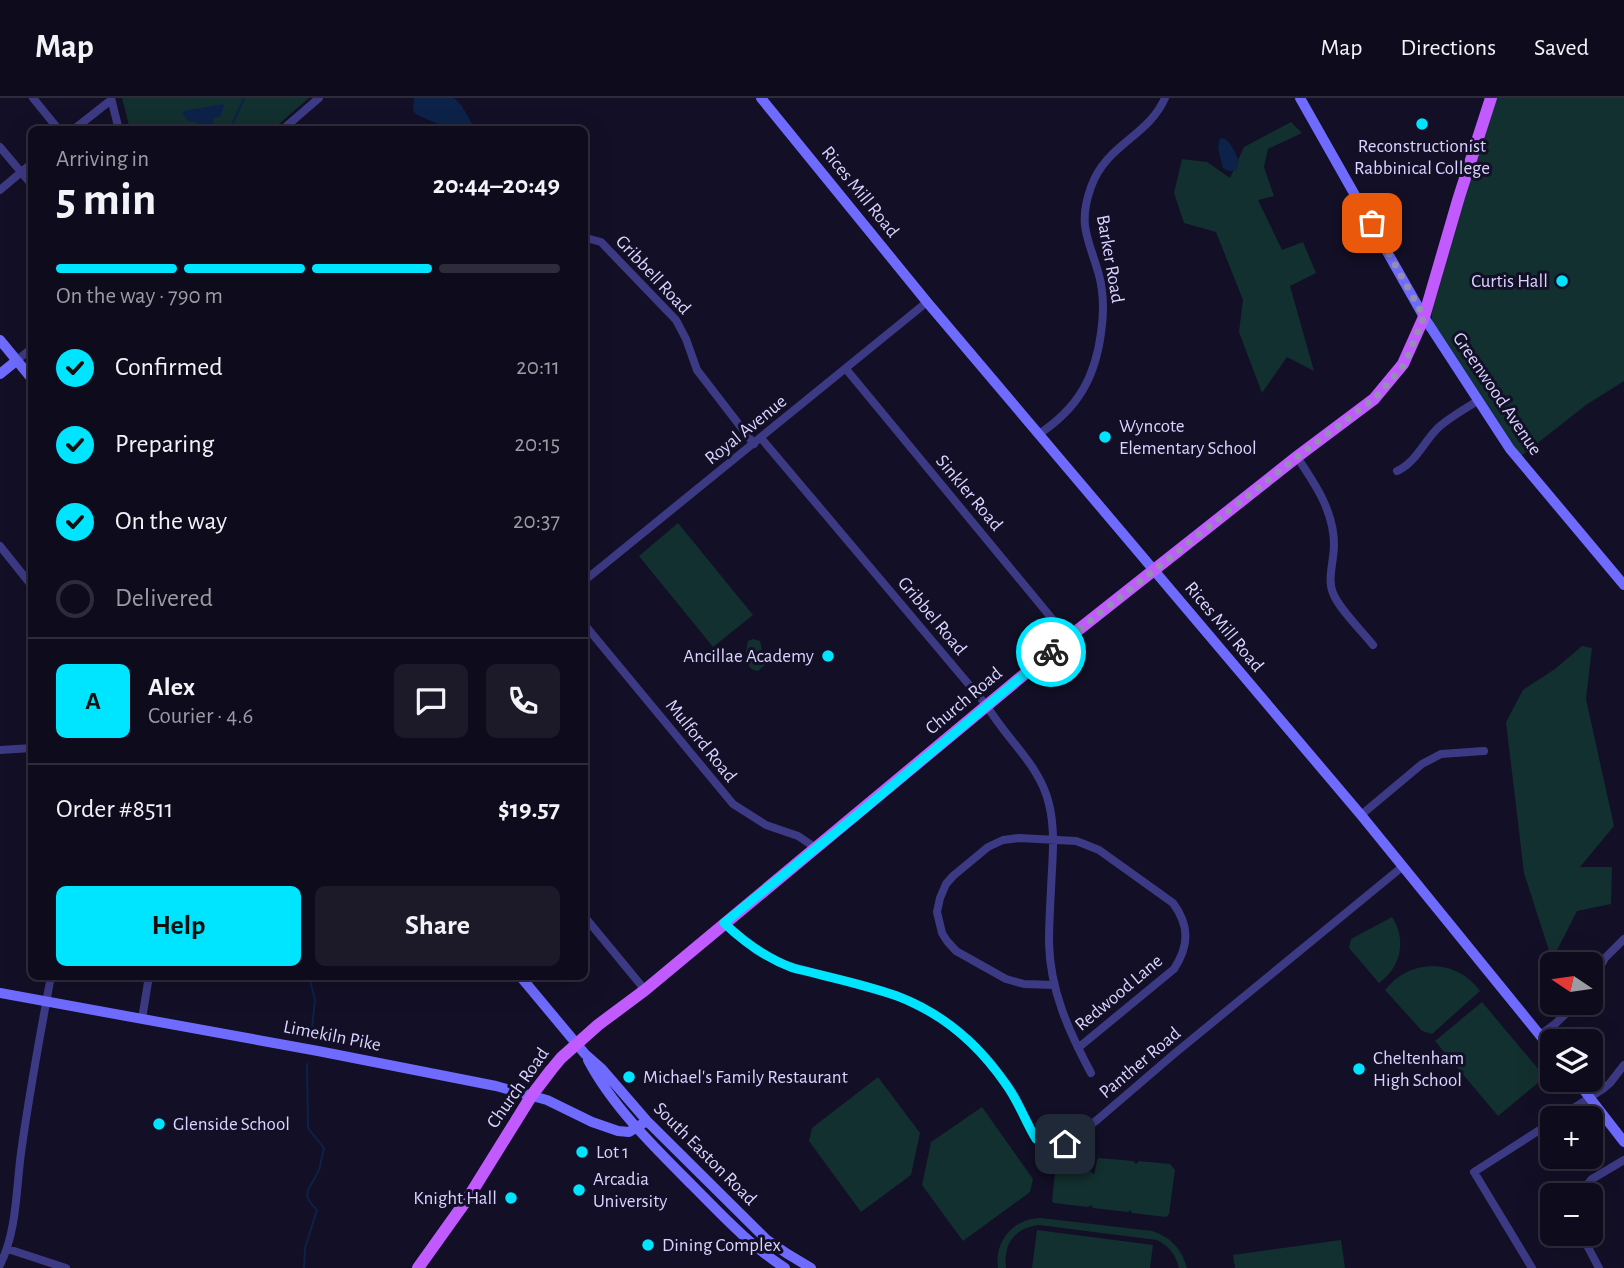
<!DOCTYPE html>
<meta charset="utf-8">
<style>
:root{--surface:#0e0b1c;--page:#1c1929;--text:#f1f3f6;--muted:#9b9ba3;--line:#2e2b3b;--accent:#00e5ff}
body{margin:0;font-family:"Alegreya Sans",sans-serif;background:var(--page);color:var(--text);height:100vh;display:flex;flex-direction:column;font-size:26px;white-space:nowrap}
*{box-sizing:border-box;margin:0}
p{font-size:23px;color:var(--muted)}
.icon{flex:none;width:38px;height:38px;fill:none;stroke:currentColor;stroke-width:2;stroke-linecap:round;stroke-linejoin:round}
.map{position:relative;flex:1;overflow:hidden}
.side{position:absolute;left:28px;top:28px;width:560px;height:854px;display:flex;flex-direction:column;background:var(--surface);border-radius:10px;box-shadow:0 7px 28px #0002,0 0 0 2px var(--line)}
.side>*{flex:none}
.needle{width:46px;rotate:283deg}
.controls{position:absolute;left:1540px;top:854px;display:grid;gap:14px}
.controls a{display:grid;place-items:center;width:63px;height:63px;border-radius:10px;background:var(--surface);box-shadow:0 7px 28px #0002,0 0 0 2px var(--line);font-size:35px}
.pin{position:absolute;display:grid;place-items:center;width:60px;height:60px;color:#fff;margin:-30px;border-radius:14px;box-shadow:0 4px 10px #0006}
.courier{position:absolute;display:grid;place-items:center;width:70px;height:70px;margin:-35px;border:5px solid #00e5ff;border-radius:50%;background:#fff;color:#222;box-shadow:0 2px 9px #0007}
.headline em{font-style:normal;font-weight:700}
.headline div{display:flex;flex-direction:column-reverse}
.headline{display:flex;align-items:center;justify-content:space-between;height:119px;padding:0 28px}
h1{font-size:46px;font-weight:700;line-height:52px}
.bar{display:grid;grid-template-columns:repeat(4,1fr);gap:10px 7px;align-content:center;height:84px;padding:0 28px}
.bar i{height:9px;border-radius:5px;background:var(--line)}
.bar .current{background:var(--accent)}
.bar p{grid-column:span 4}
.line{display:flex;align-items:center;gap:18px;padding:0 28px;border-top:2px solid var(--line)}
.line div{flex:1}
.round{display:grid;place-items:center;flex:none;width:74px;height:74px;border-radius:10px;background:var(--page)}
ol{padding:0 28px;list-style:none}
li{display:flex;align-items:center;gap:21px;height:77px}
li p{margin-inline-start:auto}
li .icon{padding:7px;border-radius:50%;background:var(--accent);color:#111;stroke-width:4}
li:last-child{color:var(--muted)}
li i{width:38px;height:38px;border:4px solid var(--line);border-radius:50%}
.action{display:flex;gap:14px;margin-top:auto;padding:14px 28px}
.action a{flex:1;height:80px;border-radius:10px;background:var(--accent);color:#111;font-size:28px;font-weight:700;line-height:80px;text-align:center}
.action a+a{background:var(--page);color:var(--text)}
header{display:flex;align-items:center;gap:42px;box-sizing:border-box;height:98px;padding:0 35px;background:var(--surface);border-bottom:2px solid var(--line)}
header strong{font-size:33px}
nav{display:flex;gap:38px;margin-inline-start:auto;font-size:24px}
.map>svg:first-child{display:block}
.green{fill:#12302f}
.water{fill:#0c2248}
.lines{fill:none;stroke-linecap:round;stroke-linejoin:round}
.stream{stroke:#0c2248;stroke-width:2}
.street{stroke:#3d3a85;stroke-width:8}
.secondary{stroke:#6f6bff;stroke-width:10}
.primary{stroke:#c25bff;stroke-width:12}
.done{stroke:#948fb3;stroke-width:7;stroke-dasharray:0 12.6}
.route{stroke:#00e5ff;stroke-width:9}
.poi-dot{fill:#00e5ff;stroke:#130f26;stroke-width:2.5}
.labels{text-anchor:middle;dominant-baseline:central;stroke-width:6;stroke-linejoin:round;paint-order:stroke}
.poi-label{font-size:19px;fill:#d9d4ff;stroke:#130f26;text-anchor:start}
.street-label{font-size:19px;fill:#d9d4ff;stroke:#130f26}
</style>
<header>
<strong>Map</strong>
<nav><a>Map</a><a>Directions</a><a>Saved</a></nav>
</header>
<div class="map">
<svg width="1624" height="1170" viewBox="0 0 1624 1170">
<rect width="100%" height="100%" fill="#130f26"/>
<path class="green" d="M122,0H309L272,32L130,31Z
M1497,0H1624V283L1586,307L1521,358L1432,222V214L1467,93Z
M1291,24L1302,35L1268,51L1264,69L1274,98L1258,102L1282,152L1303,144L1316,175L1290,188L1314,273L1287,259L1262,295L1239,234L1243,202L1216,134L1184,125L1174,95L1182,61L1207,64L1230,80L1244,49Z
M678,425L753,517L713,549L639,458Z
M753,541L760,543C763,551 760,558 765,567L758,573C744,572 745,554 748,543Z
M1582,548L1592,550L1586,601L1614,728L1580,769H1612L1611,806L1577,813L1552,862L1524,775L1506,624L1523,592L1555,571Z
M1392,819C1407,842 1401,869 1379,885L1349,850L1351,841Z
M1432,868C1452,868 1468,877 1480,893L1432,936L1422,933L1385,892C1397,877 1412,869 1432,868Z
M1482,904L1545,979L1498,1018L1435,943Z
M878,979L920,1035L911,1077L861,1114L809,1043L812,1030Z
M982,1009L1033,1081L1030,1094L963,1143L922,1087L931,1044Z
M1099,1060L1133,1063L1136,1066L1139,1063L1170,1066L1175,1072L1169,1116L1166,1119L1132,1115L1130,1112L1128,1114L1093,1110L1091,1107L1088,1109L1054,1105L1052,1103L1055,1073L1058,1070L1092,1074L1094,1077L1097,1062Z
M1041,1120L1152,1133C1171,1139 1182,1151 1187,1170H1179C1176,1157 1169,1148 1157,1142L1039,1127C1015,1130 1003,1145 1006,1170H998C994,1143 1014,1120 1041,1120Z
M1037,1132L1153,1147L1150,1170H1032Z
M1341,1142L1345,1170H1235L1233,1157Z"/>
<path class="water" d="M414,0H454L462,8L475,31H450L417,17L413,13Z
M223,6L224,8L220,19L213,20L214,31H198L196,23L189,24L182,15L183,13Z
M1220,40C1230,40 1235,54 1239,63L1237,72L1229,73L1223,70L1218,50Z"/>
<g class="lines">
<path class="stream" d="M230,32L244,0
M309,878L315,902L311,939
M304,1170L305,1150L317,1112C298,1094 311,1091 319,1072C321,1065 322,1057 324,1050L308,1030L307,966"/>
<path class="street" d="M33,0L59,32
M111,0L119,32
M73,32L111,2
M282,32L319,0
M0,49L32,87
M0,92L32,65
M590,141L601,144L676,222L686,241L697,272L754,346
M16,263L32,250
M846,271L1068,540
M1039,336C1078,310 1095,280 1101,235C1104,215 1104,196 1099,177C1089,141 1077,128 1091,89C1106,46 1148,39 1165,0
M761,340L987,608C1007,642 1040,667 1049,706C1056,734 1052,764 1051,791C1050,809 1049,827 1049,845C1050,892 1069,934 1091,975
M1297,359C1315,386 1334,413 1334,447C1334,463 1327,481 1333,495C1339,511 1362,533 1373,547
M1397,373C1416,365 1425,341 1440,328C1452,318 1466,310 1479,302
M0,448L32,488
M584,483L927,204
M584,526L733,706L766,727L798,738L816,750
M0,652L32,650
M1361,717L1422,666L1441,656L1484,653
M584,818L645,892
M724,825L757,853L780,865L900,899L941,920L972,945L1004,982L1015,998L1036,1041L1047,1047L1054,1049L1065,1046L1097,1022L1174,956L1402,769
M1591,884L1605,860L1624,841
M1054,887L1024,886L1006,881L956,853L947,843L942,835L937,814L940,800L946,786L953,778L988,749L1003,742L1019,740L1076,743L1084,746L1099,752L1173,805C1190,828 1189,848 1174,871L1078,950
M142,921L149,878
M1540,937L1555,926L1577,905
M1558,1020L1603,991L1610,985L1624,967
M1578,1097L1592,1081L1624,1062
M1581,1136L1599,1170
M8,1151L66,1170
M0,1167C17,1133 16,1092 21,1055C29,996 40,937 51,878
M1532,1170L1474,1074L1552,1024"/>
<path class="secondary" d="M761,0L927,204L1361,717L1552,952
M1300,0L1424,219L1510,351L1624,487
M0,242L32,281
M0,276L16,263
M520,878L585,956L602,971L647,1023L766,1141L786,1155L811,1170
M0,895L318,953L496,988L547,1002L592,1024L618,1033L629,1034L647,1023
M588,962C612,1008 655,1050 692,1087C721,1116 749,1147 785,1170
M1576,982L1624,1044"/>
<path class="primary" d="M418,1170L468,1100L532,997L551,972L561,960L598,927L645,892L1068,540L1298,358L1374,301L1403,266L1424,219L1459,99L1491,0"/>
</g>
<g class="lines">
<path class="done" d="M1051,554L1297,359L1374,301L1404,267L1424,219L1372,125"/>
<path class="route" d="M1051,554L858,716L724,825C745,845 766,860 793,870C828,879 864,886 897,898C942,915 978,946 1005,985C1018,1002 1025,1023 1036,1041C1045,1048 1054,1050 1065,1046"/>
</g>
<g class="poi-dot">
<circle cx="1422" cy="26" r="7"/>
<circle cx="1562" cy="183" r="7"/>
<circle cx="1105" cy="339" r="7"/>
<circle cx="828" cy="558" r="7"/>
<circle cx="1359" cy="971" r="7"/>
<circle cx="629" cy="979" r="7"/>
<circle cx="159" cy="1026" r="7"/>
<circle cx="582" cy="1054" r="7"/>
<circle cx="579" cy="1092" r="7"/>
<circle cx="511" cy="1100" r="7"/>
<circle cx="648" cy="1147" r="7"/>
</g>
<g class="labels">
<g class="poi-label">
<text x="1422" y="48" text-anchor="middle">Reconstructionist<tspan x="1422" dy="22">Rabbinical College</tspan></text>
<text x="1548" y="183" text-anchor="end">Curtis Hall</text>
<text x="1119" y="328">Wyncote<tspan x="1119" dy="22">Elementary School</tspan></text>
<text x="814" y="558" text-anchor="end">Ancillae Academy</text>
<text x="1373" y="960">Cheltenham<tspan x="1373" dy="22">High School</tspan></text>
<text x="643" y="979">Michael's Family Restaurant</text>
<text x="173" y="1026">Glenside School</text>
<text x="596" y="1054">Lot 1</text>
<text x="593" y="1081">Arcadia<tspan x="593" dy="22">University</tspan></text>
<text x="497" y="1100" text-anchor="end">Knight Hall</text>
<text x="662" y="1147">Dining Complex</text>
</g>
<g class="street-label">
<text transform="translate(860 94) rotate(51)">Rices Mill Road</text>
<text transform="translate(1110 161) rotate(80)">Barker Road</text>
<text transform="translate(653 177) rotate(47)">Gribbell Road</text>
<text transform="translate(1497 296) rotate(56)">Greenwood Avenue</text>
<text transform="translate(746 332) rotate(-39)">Royal Avenue</text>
<text transform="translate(969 395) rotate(50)">Sinkler Road</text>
<text transform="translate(932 518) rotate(50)">Gribbel Road</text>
<text transform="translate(1224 529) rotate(50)">Rices Mill Road</text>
<text transform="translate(964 603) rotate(-40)">Church Road</text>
<text transform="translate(701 643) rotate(51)">Mulford Road</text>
<text transform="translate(1119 895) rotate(-40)">Redwood Lane</text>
<text transform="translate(332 938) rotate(11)">Limekiln Pike</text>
<text transform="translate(1140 965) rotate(-40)">Panther Road</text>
<text transform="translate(518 990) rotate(-55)">Church Road</text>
<text transform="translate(705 1056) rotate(45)">South Easton Road</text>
</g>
</g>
</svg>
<div class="controls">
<a><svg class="needle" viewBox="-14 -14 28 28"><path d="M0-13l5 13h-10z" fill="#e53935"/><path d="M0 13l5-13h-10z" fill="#9b9ba3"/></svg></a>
<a><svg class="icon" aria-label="layers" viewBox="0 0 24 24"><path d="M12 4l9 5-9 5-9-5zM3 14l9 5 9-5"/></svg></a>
<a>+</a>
<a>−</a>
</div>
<div class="pin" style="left:1372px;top:125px;background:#ea580c"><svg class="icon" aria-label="bag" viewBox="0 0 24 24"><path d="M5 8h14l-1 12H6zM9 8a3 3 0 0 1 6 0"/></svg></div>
<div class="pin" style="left:1065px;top:1046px;background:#1f2937"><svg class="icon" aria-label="home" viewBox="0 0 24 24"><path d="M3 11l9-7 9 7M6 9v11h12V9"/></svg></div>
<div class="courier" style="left:1051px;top:554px"><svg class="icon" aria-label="bike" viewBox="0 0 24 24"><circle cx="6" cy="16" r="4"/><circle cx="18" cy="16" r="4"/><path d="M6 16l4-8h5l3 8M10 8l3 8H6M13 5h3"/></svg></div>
<section class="side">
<div class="headline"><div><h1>5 min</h1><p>Arriving in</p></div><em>20:44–20:49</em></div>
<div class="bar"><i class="current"></i><i class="current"></i><i class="current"></i><i></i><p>On the way · 790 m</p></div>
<ol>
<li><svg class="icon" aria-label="check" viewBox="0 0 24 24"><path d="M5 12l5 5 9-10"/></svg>Confirmed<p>20:11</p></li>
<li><svg class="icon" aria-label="check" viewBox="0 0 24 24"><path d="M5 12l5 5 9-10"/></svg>Preparing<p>20:15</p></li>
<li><svg class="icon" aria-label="check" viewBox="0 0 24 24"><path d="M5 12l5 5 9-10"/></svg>On the way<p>20:37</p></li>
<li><i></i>Delivered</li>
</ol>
<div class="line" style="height:126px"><b class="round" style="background:var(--accent);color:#111">A</b><div><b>Alex</b><p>Courier · 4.6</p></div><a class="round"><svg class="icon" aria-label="chat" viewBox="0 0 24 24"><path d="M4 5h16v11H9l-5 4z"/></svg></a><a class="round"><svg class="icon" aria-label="phone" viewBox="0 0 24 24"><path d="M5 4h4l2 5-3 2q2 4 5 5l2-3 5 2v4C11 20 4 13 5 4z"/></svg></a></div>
<div class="line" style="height:91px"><div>Order #8511</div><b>$19.57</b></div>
<div class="action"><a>Help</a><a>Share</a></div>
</section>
</div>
